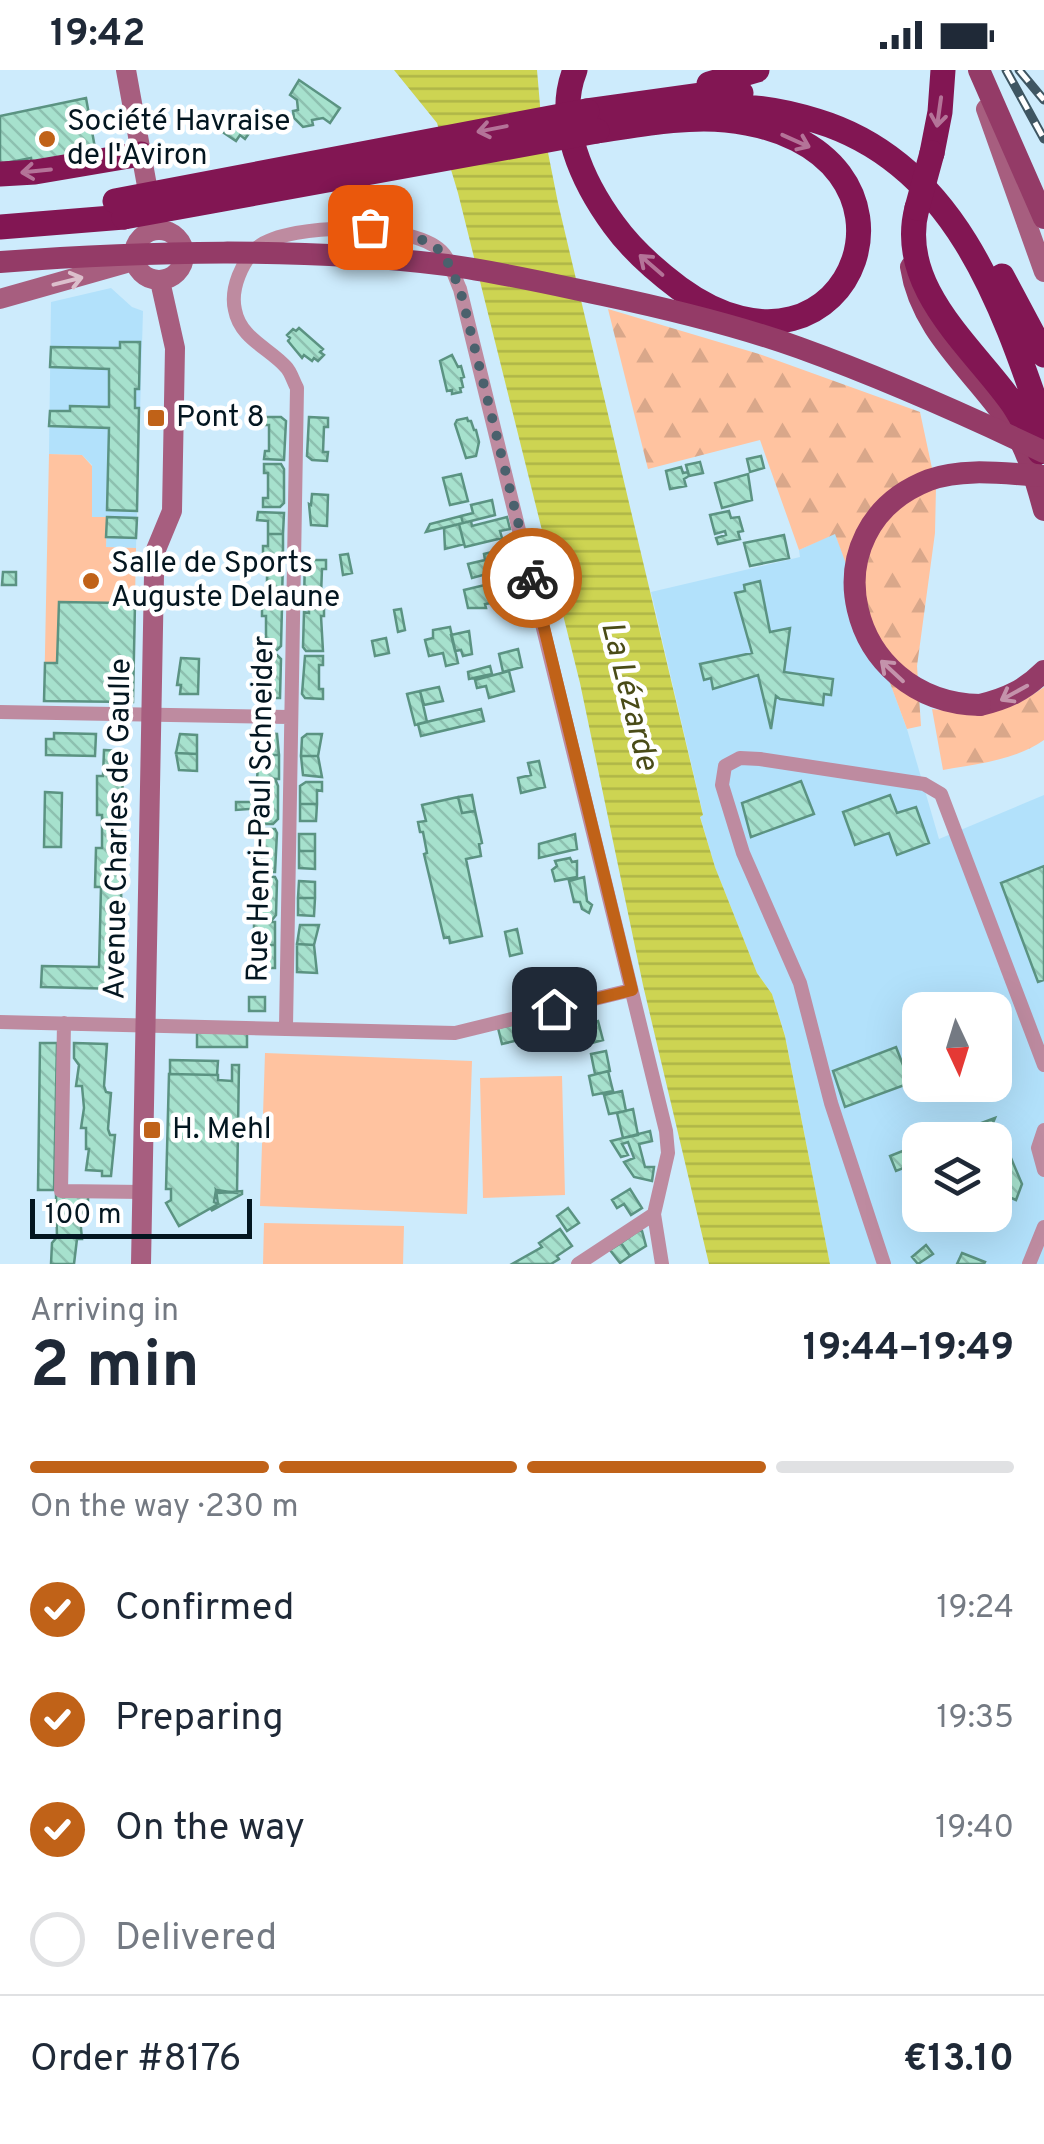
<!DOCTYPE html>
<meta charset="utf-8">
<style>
:root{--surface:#fff;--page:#f6f6f7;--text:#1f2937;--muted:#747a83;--line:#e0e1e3;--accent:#c06218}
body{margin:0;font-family:Overpass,sans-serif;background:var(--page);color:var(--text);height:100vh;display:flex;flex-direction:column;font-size:38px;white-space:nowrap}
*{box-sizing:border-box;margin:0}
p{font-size:32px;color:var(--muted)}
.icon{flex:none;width:55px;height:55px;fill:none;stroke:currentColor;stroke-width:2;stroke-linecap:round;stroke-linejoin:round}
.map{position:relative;height:1194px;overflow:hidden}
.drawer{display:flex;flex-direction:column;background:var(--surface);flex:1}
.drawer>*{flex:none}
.needle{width:65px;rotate:176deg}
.tools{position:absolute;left:902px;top:922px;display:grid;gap:20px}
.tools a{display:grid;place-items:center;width:110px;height:110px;border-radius:20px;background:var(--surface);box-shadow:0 10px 40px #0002;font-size:50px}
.scale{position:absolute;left:30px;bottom:25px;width:222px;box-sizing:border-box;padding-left:10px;border:5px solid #031620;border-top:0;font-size:28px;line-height:35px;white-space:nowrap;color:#031620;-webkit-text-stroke:8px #fff;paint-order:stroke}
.pin{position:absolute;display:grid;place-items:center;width:85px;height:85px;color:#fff;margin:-42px;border-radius:20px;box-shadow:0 5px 15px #0006}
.courier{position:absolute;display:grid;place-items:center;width:100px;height:100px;margin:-50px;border:8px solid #c06218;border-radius:50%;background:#fff;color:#222;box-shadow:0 2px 12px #0007}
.overview em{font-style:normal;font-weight:700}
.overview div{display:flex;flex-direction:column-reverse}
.overview{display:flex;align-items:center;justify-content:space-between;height:170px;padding:0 30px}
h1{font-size:65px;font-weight:700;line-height:75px}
.bar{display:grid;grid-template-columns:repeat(4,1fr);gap:15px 10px;align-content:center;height:120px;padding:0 30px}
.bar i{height:12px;border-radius:8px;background:var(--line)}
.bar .on{background:var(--accent)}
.bar p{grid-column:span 4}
.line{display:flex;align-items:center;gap:25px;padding:0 30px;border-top:2px solid var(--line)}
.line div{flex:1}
ol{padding:0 30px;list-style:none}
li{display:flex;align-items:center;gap:30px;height:110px}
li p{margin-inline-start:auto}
li .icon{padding:10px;border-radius:50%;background:var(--accent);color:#fff;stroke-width:4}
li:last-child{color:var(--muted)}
li i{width:55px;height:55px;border:5px solid var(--line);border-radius:50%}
.status{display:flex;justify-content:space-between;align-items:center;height:70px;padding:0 50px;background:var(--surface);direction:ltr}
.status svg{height:28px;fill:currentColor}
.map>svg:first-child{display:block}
.built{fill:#b2e1fb;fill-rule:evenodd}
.grass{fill:#ffc3a0}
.forest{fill:url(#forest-firs)}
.water{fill:url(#water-rules)}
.building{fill:url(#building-back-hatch);stroke:#5b9382;stroke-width:2.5}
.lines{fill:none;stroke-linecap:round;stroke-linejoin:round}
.street{stroke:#be8ba0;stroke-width:14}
.secondary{stroke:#a75e7f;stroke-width:20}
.primary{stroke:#943b67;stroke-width:22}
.highway{stroke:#821653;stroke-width:25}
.rail-casing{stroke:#3f5662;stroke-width:9}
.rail{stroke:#fff;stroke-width:5;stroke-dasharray:15;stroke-linecap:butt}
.primary-bridge{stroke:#943b67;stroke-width:22}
.highway-bridge{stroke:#821653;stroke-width:25}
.oneway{stroke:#b47398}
.oneway2{stroke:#dcbfcc}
.oneway3{stroke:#c493ab}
.done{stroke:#4a616d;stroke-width:10;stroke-dasharray:0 18}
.route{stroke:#c06218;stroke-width:12}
.poi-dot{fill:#c06218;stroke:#fff;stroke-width:4}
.labels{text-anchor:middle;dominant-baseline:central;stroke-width:9;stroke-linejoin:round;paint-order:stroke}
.poi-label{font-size:30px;fill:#031620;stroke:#fff;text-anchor:start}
.street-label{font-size:30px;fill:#031620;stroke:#fff}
.water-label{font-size:32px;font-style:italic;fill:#494b17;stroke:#fff}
</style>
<div class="status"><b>19:42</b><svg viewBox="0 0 49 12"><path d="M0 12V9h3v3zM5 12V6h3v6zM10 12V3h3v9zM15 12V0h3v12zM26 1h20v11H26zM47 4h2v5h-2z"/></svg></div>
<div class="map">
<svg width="1044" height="1194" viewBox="0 0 1044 1194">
<defs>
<pattern id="forest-firs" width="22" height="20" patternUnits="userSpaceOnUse" patternTransform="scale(2.5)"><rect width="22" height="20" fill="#ffc3a0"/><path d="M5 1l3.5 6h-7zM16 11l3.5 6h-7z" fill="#d9a78a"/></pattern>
<pattern id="water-rules" width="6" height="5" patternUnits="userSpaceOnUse" patternTransform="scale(2.5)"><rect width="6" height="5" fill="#cdd452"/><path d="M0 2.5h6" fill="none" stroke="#aeb547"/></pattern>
<pattern id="building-back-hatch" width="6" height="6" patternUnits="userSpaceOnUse" patternTransform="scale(2.5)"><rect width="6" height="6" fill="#a6e1cd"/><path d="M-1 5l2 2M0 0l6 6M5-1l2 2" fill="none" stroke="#8dc0b0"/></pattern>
</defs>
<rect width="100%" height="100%" fill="#cdebfc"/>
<path class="built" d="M111,218L132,237L143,241L136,478L106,477L107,448L92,447V395L82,385L49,384L51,232Z
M835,463L907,659L939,769L1044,725V1194H830L785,965L772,924L757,903L715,797L700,746L703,744L651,522L800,487L799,480ZM920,940H995V1015H920ZM920,1070H995V1145H920Z"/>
<path class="grass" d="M49,384L82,385L92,396V447H107L106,477L136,478L133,632L44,631Z
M265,983L472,991L467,1144L260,1136Z
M562,1006L565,1125L483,1128L480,1008Z
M264,1153L404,1156L403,1194H263Z"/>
<path class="forest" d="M608,239L759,284L920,342L936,417L935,463L917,596L921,656L907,659L835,464L799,480L760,370L648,399Z
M1044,617V670C1016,690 977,694 943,700L932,639C982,644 1001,648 1044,617Z"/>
<path class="water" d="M394,0H537L541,47L558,133L703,745L700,747L715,797L757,903L772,924L785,966L830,1194H709L643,915L580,613L458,123L437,53Z"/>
<path class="building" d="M299,10L340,38L330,53L323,48L312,50L313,55L303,57L294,48L293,41L298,40L297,30L290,25Z
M86,28L95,78L68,83L69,88L32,95L31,88L0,94V46Z
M264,41L277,50L269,62L262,57L252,59L245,69L240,65L236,71L224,63L241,44L247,49L251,43Z
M299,258L323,279L320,282L324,285L318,291L314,288L312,291L304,285L302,288L288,271L290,268L287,265L293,259L296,261Z
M120,272H140L139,319H135V338H139L137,441L107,440L109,358L49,356L50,341H70V336L109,337V299L50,297L51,277L120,278Z
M452,285L458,297L461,296L464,307L461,308L463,317L460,318L461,322L452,324V320L447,321L440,291Z
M265,347H281L286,351L284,390L264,389L265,381H269V355H265Z
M309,347L328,348V357H324L323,382H328L327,391L312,390L307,386Z
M467,348L468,351H471L474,360H476L479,372L476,386L466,388L455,354L457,350Z
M761,386L764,398L750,402L747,389Z
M700,392L703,403L689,406L686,395Z
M264,394H281L284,399V433L280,437H263V428H268V403H264Z
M681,397L683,403L688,402L689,406L684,409L686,416L670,419L666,401Z
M461,404L468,431L450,435L443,408Z
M748,404L752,430L722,438L715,413Z
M312,424L328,425L327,456L311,455L309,434L311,435Z
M492,430L495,445L463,453L461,446L473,443L471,435Z
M729,441L731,448L739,447L743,461L738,462L740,469L718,474L716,468L726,465L725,461L715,464L710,445Z
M258,442L284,443L283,464H268V451L257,450Z
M461,446L463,453L426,462L430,454Z
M107,447L137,448L136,468L106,467Z
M507,447L510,459L500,461L502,468L465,477L459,454L471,451L472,456Z
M459,454L464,474L445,479L444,458Z
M268,464H283V481L279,485H263V476H268Z
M784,465L789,488L750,496L744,473Z
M504,479L509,498L472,508L468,494L485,490L484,484Z
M348,484L352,503L343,505L340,485Z
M263,489L283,490L282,529L278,533H262V525H267V498H262Z
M305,490H326V499H322L321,525L325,526V534H309L304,529Z
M3,502H16V515H2Z
M760,511L770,562L790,558L784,602L833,609L831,625L824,624L823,635L780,629L776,626L771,659L758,605L713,619L711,608L704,610L700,594L752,583L735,523L745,521L744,515Z
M489,514L492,533L485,534L486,538H468L464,520Z
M124,530L135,533L133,632L44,631L45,593H57L59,532L124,533Z
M262,537H282L281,576L277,580H261V571L266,572V546H262Z
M309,538L324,539V546H321L323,581H306L303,577L304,542L309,543Z
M401,539L405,560L398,562L394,540Z
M450,557L458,593L446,596L443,583L429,586L425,570L433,568V560Z
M469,561L472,584L463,586L461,580L455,581L451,565Z
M386,568L389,583L375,586L372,571Z
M518,579L522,597L503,602L499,584Z
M261,584L277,585L281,589L280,628H260V619H265V593H261Z
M305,586H323V595H319V619H323V629L305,628L302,624Z
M181,588L199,589L198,624H180L181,615H177Z
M490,596L492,604L469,609L468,602Z
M509,601L514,621L489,628L486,616L477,618L475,610Z
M439,617L443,631L424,635L420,621Z
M420,621L427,652L415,655L407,624Z
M481,639L484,651L421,666L418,654Z
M54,663L96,664L95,686L46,685V669H54Z
M259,663L277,664L279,685H264V672H259Z
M180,664L197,665V684L176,683Z
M307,664H322L318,686H301L302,668Z
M104,680L123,681L120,919L41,917L42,896L99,897L101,817H95L96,778H102V745H97V706H103Z
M176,683L197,684V701L179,700Z
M264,685H279V709L257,708L258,698H264Z
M301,686H318L322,707L303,705Z
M539,691L545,717L521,723L518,708L531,705L528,693Z
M259,711H276L278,716V749L273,754H258V745L263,746V719H259Z
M801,711L814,744L751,767L742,733Z
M306,712H322V721L317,720V734H300V716Z
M45,722L62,723L61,777H44Z
M472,725L475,741L462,743L458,727Z
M890,725L897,743L916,737L929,773L897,785L889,763L855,775L843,742Z
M458,727L462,743L475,741L482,773L479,774L481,786L466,789L482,866L450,873L449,867L444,868L424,784L427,783L423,762H420L418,752L426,751L422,735Z
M236,732H263V738L236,740Z
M300,734H317L316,751H300Z
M258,759H275L277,763L275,802H257V793H261L262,767H258Z
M299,764H315V781H299Z
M575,764L577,779L539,788V774Z
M299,781H315V799L299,798Z
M570,788L572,792L577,791V807L555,811L552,800L557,796L555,791Z
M1044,796V910L1038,912L1001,813Z
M257,806L275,807L277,811L276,845L272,850L256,849L257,841H261V815H257Z
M584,807L587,831L592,835L589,843L582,839L580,832H574L569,811Z
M299,811L315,812V828H298Z
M298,828H315L314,846L298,845Z
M254,852H275V875H260V859H254Z
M300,855H319L314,875L297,874Z
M517,859L522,883L510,886L505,862Z
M297,874L314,875L317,903L297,902Z
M260,875H275V898H255Z
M249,927H265V941H249Z
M531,950L534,962L529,963V972L520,974L515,954Z
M598,951L603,970L576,977L572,960Z
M515,954L519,970L502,974L498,958Z
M197,962L247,963V977H197Z
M40,973H57L54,1120H38Z
M74,973L107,974L104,1016L106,1022L111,1023L108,1059L110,1065H115L111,1106H102V1101L86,1100L89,1079H86V1058H81L84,1038L82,1016H76L79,995L74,988Z
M896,977L910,1013L845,1037L833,1001Z
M606,981L610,1001L595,1004L591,984Z
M170,990L218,991L217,1005L170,1004Z
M232,995H239L237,1123L216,1120L214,1132L218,1134L179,1156L166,1133L171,1130V1119H166L169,1004L218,1005V1010L232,1011Z
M608,1001L613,1021L593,1025L589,1006Z
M622,1021L626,1041L609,1044L604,1025Z
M633,1039L638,1065L623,1068L617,1043Z
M995,1048L987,1067L974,1062L976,1055Z
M976,1055L974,1062L1005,1074L1022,1114L1016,1130L995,1121V1070H929L956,1059L959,1064Z
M650,1061L652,1071L639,1074L645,1097H654L652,1111L634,1107L624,1092L634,1088L628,1072L622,1074L628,1085L621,1087L611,1071Z
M920,1074V1094L919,1092L896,1101L890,1086Z
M630,1119L642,1138L631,1145L624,1134L617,1138L612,1130Z
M216,1120L219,1123L242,1121V1124L211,1141L218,1134Z
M56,1125L88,1126V1141L83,1140L80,1147L82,1169H77L74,1194H51L52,1173L57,1167Z
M568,1138L579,1153L567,1161L557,1146Z
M560,1159L572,1176L557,1186L559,1189L551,1194H512L542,1177L539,1173Z
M638,1161H642L646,1176L630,1186L621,1173Z
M621,1173L630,1186L620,1193L610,1180Z
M926,1175L933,1184L918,1194L912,1187Z
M962,1183L985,1192L984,1194H957Z"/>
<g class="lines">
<path class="street" d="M0,642L290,647
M0,952L455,963L631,920
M64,953L61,1121L143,1122
M286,957L297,318C293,311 291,302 286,297C269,278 240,268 235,240C230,219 242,191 258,177C289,152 418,151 444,184C451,193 455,208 460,219L666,1061L668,1083L654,1144L662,1194
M1044,1060L1038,1078L1044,1100
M578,1194L654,1144
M884,1194L831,1033L800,913L743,783L722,715L725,696L740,688L760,689L924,714L941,724L1044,995
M1029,1194L1044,1157"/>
<path class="secondary" d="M126,0L155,160
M986,39L1044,202
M134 185a25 25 0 1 1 50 0a25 25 0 1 1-50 0Z
M0,229L134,191
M141,1194L154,505L155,482L172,441L175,278L160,211"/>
<path class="primary" d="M979,0L1044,148
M911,197C921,264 979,305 1014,360C1028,381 1037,415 1044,440
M980,635C1006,629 1025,620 1044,601"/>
<path class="highway" d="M575,0C554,52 583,113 614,155C632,180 655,200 679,218C853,345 955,74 726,50C683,46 639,55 597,61
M709,14L757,0
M720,37C754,35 785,41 817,51C955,93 1002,234 1044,357
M587,41L709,24L741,23
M932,83L940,42L943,0
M0,104L35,102L141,84
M917,138C896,217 973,277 1013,334C1023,349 1031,366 1040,382
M0,157L124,147
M1002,206L1044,285"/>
<g class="rail-casing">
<path id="rail" d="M1006,0L1044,69
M1019,0L1044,30"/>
</g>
<use href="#rail" class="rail"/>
<path class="primary-bridge" d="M0,192C147,181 300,177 447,195C499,202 551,214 603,225C669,239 736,255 800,278C883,308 964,344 1044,382
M980,635C846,632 805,458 929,410C964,397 1008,404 1044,406"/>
<path class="highway-bridge" d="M115,131L587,41
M917,138L932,83
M124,147L597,61"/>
</g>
<defs><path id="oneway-shaft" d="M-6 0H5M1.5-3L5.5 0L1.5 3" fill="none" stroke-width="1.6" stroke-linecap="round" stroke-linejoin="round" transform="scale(2.5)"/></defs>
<g class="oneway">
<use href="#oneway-shaft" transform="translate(939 42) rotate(98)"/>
<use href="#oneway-shaft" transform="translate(492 59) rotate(169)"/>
<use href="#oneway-shaft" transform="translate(796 71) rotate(24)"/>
<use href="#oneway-shaft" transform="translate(36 101) rotate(174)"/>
<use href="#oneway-shaft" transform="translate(651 195) rotate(-139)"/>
</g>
<use class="oneway2" href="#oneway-shaft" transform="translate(68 211) rotate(-14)"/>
<g class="oneway3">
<use href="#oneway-shaft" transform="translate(892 601) rotate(-137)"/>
<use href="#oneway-shaft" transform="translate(1014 623) rotate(151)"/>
</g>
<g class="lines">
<path class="done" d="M370,157L419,168L443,182L460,219L532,508"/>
<path class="route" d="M532,508L632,920L554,939"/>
</g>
<g class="poi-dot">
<circle cx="47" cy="69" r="10"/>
<rect x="146" y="338" width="20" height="20" rx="5"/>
<circle cx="91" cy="511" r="10"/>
<rect x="142" y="1050" width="20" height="20" rx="5"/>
</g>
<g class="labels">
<g class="poi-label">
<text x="67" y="52">Société Havraise<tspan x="67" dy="34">de l'Aviron</tspan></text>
<text x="176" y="348">Pont 8</text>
<text x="111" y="494">Salle de Sports<tspan x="111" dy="34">Auguste Delaune</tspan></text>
<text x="172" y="1060">H. Mehl</text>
</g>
<g class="street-label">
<text transform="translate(262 739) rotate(-89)">Rue Henri-Paul Schneider</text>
<text transform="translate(119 759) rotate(-89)">Avenue Charles de Gaulle</text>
</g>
<g class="water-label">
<text transform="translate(628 626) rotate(76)">La Lézarde</text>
</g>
</g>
</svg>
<div class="tools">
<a><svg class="needle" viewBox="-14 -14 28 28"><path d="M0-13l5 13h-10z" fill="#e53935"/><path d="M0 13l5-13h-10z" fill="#747a83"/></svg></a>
<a><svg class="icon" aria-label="layers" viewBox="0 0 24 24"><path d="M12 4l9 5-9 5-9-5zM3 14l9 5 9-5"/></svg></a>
</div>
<div class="scale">100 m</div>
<div class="pin" style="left:370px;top:157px;background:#ea580c"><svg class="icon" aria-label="bag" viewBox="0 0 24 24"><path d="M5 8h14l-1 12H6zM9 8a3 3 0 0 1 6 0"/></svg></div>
<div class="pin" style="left:554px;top:939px;background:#1f2937"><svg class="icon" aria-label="home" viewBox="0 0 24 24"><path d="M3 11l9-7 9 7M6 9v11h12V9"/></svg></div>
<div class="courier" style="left:532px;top:508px"><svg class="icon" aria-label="bike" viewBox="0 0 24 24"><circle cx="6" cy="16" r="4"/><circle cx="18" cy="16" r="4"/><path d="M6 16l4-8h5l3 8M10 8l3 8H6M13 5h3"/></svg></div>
</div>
<section class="drawer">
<div class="overview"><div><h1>2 min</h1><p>Arriving in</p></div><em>19:44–19:49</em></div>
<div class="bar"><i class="on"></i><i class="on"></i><i class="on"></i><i></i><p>On the way · 230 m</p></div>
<ol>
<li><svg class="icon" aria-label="check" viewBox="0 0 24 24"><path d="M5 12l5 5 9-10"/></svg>Confirmed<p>19:24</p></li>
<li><svg class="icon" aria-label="check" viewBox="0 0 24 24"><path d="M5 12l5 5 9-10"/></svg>Preparing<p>19:35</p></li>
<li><svg class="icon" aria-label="check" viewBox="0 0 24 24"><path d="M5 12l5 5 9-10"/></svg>On the way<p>19:40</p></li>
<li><i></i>Delivered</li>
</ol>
<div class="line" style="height:130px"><div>Order #8176</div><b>€13.10</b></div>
</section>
